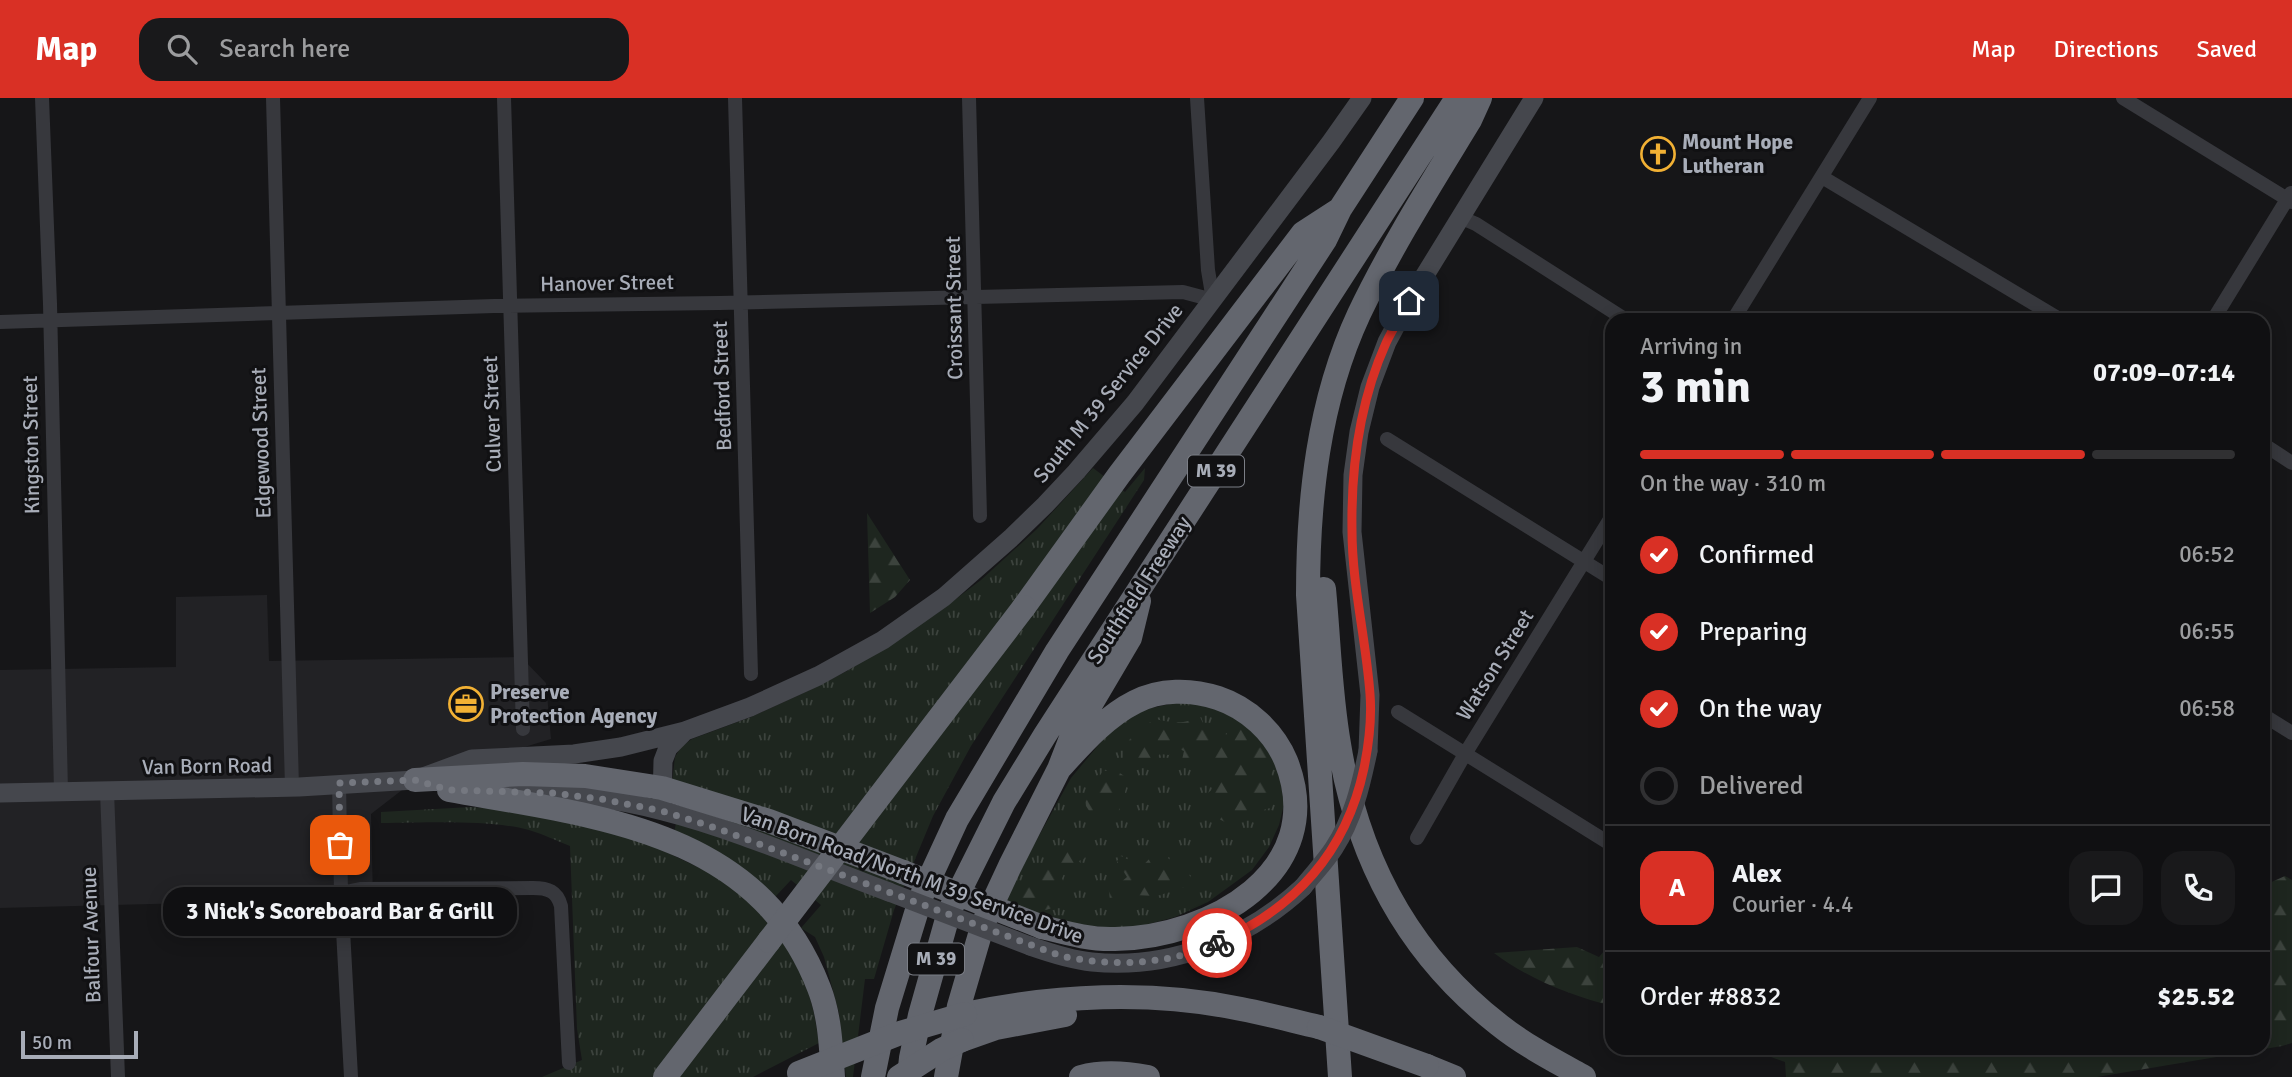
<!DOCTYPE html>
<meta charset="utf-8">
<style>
:root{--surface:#101012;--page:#19191b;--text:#f1f3f6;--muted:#9c9d9f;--line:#303032;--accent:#d93025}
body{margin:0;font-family:Signika,sans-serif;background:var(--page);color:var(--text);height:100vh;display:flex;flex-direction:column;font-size:26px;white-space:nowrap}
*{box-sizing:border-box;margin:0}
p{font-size:23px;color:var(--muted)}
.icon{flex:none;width:38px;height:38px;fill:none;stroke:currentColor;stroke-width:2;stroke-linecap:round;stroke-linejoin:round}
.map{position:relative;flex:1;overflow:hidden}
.drawer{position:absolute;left:1605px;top:215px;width:665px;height:742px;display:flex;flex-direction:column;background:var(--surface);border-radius:21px;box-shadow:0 4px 18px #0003,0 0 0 2px var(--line)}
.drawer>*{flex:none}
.scale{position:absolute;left:21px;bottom:18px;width:117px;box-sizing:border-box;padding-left:7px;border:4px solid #a8adb8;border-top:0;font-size:19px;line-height:24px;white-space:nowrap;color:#a8adb8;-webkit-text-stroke:5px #111113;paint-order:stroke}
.pin{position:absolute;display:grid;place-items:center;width:60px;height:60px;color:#fff;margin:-30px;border-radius:14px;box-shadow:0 4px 10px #0006}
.courier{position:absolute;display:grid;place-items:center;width:70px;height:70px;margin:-35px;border:5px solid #d93025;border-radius:50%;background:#fff;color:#222;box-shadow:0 2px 9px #0007}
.bubble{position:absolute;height:49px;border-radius:21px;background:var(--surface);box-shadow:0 4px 18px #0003,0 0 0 2px var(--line);font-size:23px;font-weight:800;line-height:49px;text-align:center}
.headline em{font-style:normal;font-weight:800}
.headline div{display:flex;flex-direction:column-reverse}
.headline{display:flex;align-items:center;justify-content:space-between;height:119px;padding:0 35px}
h1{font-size:46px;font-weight:800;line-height:52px}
.bar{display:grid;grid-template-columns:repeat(4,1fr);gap:10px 7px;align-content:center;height:84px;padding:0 35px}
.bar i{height:9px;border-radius:5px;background:var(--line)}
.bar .active{background:var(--accent)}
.bar p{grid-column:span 4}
.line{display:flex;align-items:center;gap:18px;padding:0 35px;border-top:2px solid var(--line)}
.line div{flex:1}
.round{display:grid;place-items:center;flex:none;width:74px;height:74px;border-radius:21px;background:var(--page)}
ol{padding:0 35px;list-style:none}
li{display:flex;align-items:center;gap:21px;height:77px}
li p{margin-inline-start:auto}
li .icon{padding:7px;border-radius:50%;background:var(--accent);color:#fff;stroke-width:4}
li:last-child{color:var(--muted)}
li i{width:38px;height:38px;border:4px solid var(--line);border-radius:50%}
header{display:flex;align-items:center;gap:42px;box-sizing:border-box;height:98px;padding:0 35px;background:var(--accent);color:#fff}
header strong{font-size:33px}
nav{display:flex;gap:38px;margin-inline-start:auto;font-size:24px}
.search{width:490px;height:63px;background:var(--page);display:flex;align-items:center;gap:18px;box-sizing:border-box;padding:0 24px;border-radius:21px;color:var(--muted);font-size:26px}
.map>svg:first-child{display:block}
.built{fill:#222225}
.grass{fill:url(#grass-tufts)}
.forest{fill:url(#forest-firs)}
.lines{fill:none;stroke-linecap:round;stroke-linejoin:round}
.minor{stroke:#37383d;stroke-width:14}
.secondary{stroke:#45474d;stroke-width:19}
.motorway{stroke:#63666e;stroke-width:24}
.secondary-bridge{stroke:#45474d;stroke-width:19}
.motorway-bridge{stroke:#63666e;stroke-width:24}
.done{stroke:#757880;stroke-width:7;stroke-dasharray:0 12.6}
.route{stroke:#d93025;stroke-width:9}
.labels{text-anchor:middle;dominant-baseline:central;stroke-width:6;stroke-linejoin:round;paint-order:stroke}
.shield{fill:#111113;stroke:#7b7e86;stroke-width:2}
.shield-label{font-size:19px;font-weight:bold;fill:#a8adb8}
.poi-label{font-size:21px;font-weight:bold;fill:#a8adb8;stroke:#111113;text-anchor:start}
.street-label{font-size:21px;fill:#a8adb8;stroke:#111113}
</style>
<header>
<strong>Map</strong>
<div class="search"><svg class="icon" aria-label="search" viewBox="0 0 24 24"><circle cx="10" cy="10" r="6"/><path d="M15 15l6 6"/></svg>Search here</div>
<nav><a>Map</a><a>Directions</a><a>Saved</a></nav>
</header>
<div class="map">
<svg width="2292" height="979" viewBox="0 0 2292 979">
<defs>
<pattern id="grass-tufts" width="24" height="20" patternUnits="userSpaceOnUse" patternTransform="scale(1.75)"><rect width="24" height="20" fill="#1e261f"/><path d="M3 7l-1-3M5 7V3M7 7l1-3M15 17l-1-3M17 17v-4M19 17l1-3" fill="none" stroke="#3c433d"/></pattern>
<pattern id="forest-firs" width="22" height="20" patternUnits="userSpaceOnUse" patternTransform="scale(1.75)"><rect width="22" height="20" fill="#1e261f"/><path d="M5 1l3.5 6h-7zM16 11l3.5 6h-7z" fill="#3c433d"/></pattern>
</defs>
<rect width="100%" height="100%" fill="#161618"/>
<path class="built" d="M267,497L269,563L521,559L546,585L551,641L415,682L371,716L373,800L0,810V572L176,569V499Z"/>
<path class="grass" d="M1093,370L1125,394L1145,370L1144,382L971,648L933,718L894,812L874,881H865L853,979H846L839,915L824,859L815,839L801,830L821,807L791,782L775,799C742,766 715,755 674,735L683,691L672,684L675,659L681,649L692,641L751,619L808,593L847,573L936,516L981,482L1037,431Z
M1184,603L1221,611L1256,635L1278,668L1284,706L1279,727L1269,749L1252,772L1208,804L1175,819L1130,831L1061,826L1006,805L1020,768L1035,745L1071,680L1106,638L1126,621L1147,611Z
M471,709L529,714L645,744L731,785L789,847L806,885L814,915L819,945L753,979H542L582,962L577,931L570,748C557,743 543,736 529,732C487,721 425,725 381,725V714Z"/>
<path class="forest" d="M867,415L910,482L895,499L870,515Z
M1199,617L1205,629L1207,625L1226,637L1232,627L1246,628C1252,642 1257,640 1264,649C1274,663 1273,694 1270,710L1257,714L1252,720L1233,719L1227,725L1213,718L1206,703L1209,694L1220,686C1210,667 1208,662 1185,665L1182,662L1184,653L1177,650L1169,657L1160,656L1149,669C1139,670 1131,670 1123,663C1122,642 1139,632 1155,621C1170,624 1186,628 1199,617Z
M1116,672L1124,678L1122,686L1126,689L1124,700L1120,703V712L1112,718L1092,717L1086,708L1085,699L1103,673Z
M1074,741L1085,760L1079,763L1083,770L1078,773H1072L1069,766L1062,780L1063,783L1056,788L1051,796L1058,808C1040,815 1019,818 1009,796C1022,782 1031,770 1050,765L1051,769L1057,755Z
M1164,756L1180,772L1186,771L1191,780L1188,788L1157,798L1134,797L1120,806L1110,802L1108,786L1120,785L1127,779L1117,763L1121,758L1133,764L1131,773L1134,777L1151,759Z
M2285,778L2292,782V945L2282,948L2097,979H1786L1785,964L1763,956L1761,950H2263V820L2266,821L2267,786Z
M1612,844V908C1571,898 1527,880 1494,855L1577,849L1599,859Z"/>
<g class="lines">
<path class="minor" d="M42,0L50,206L61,694
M273,0L292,689
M504,0L523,631
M735,0L751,576
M969,0L980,418
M2123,0L2292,104
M1822,79L2061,222
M1462,120L1476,126L1626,222
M1733,222L1870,0
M2213,222L2291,95
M0,224L494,208L719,205L1183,194L1213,202L1208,172L1197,0
M1387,341L1612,481
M2263,346L2292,365
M1398,614L1612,747
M2263,617L2292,635
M339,685L341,795L351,979
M107,693L118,979
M1417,740L1465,656L1612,418
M341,795L360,791L533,790C548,790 557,793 561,808L569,965"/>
<path class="secondary" d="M1368,653L1370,597L1352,434L1353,377L1359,334L1370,289L1387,244L1409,203L1534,0
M504,692C556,693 612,700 663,713C738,732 816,767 889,794
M0,695L299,689L415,682L472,661L574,656L621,649L685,633L750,609L818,578L883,542L944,499L1012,439L1045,407L1076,374L1135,305L1331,44L1362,0
M662,702L663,663L668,650L684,634
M1030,848C1050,855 1071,862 1092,864C1170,872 1247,841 1303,789"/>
<path class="motorway" d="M1324,491C1329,543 1330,595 1339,646C1357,758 1407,855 1498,926C1524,947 1555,963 1584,979
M1024,509L1119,377L1303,135L1340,111
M415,682L523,676L585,678L662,690L769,723L903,774
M449,692C594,718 758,731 819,890C830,918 831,949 833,979
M1042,829C1066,835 1090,842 1115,841C1209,840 1330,774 1286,663C1274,634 1248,610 1218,600C1191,591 1160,591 1135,604C1105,619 1081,647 1059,671
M965,916C1054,897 1151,892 1241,911C1267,916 1293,923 1319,929
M962,942L996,930L1065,917
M1427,968L1454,979
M665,979L769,843
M873,979L887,910L921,799L957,721L1057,553L1325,142L1340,111L1412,0
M909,979L911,960L920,917L949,814L1004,704L1045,637L1457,0
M946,979L959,908L983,826L1010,768L1059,671L1071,640L1130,540L1139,503
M1081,979C1103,973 1126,975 1148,979
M1340,979L1308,497C1308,402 1318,304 1359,216C1391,149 1431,86 1470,22L1480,0"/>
<path class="secondary-bridge" d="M1303,789C1313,776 1325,764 1334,750C1353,721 1361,687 1368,653
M889,794L1030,848"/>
<path class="motorway-bridge" d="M903,774L1042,829
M769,843L1024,509
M1319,929L1427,968
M799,975L900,935L965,916
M899,979L941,952L962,942"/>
</g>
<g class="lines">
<path class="done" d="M340,747L339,685L415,682L449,692L552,695L601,701L662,713L716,730L1061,858C1113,869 1168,867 1217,845"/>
<path class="route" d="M1217,845C1295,810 1346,755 1364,670C1369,645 1372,621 1370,596C1366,541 1352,487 1352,432C1351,368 1360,303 1386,245C1393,230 1402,217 1409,203"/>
</g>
<defs>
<g id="church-ring" transform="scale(1.75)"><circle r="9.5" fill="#111113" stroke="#f2b134" stroke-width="1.5"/><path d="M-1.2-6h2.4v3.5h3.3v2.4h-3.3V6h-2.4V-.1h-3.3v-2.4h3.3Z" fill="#f2b134"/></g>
<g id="office-ring" transform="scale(1.75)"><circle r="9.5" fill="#111113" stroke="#f2b134" stroke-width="1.5"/><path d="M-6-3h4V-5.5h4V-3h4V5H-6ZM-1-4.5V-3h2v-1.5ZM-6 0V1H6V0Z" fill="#f2b134"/></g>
</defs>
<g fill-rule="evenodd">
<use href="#church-ring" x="1658" y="56"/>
<use href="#office-ring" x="466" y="606"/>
</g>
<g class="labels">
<g class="shield">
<rect x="1188" y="357.5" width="56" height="31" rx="5"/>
<rect x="908" y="845.5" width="56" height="31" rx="5"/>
</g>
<g class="shield-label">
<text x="1216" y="373">M 39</text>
<text x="936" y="861">M 39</text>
</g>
<g class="poi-label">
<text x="1682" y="44">Mount Hope<tspan x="1682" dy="24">Lutheran</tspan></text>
<text x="490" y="594">Preserve<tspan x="490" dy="24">Protection Agency</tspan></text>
</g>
<g class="street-label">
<text transform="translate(607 185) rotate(-1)">Hanover Street</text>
<text transform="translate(954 210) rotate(-91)">Croissant Street</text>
<text transform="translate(722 288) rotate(-92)">Bedford Street</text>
<text transform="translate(1108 295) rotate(-51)">South M 39 Service Drive</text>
<text transform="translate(492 316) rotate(-92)">Culver Street</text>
<text transform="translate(261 345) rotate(-92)">Edgewood Street</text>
<text transform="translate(31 347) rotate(-91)">Kingston Street</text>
<text transform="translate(1139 492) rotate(-57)">Southfield Freeway</text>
<text transform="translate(1495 567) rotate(-58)">Watson Street</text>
<text transform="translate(207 668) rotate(-1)">Van Born Road</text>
<text transform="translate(912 777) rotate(20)">Van Born Road/North M 39 Service Drive</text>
<text transform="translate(91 837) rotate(-92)">Balfour Avenue</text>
</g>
</g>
</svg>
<div class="scale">50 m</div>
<div class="pin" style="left:340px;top:747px;background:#ea580c"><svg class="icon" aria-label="bag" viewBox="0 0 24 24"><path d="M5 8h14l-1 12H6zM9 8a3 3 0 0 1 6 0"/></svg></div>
<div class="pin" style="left:1409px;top:203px;background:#1f2937"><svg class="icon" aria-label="home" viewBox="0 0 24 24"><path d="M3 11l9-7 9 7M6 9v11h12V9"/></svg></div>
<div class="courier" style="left:1217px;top:845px"><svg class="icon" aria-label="bike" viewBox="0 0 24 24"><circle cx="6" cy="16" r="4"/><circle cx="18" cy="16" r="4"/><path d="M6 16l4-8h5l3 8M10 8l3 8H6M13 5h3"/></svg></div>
<div class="bubble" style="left:163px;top:789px;width:354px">3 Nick's Scoreboard Bar &amp; Grill</div>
<section class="drawer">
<div class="headline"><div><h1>3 min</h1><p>Arriving in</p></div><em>07:09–07:14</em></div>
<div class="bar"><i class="active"></i><i class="active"></i><i class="active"></i><i></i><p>On the way · 310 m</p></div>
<ol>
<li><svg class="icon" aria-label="check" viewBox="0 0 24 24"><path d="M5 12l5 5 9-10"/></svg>Confirmed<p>06:52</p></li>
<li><svg class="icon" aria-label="check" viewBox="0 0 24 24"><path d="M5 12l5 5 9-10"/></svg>Preparing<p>06:55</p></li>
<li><svg class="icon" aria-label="check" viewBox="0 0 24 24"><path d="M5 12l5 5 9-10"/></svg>On the way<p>06:58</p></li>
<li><i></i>Delivered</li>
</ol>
<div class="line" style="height:126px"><b class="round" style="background:var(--accent);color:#fff">A</b><div><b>Alex</b><p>Courier · 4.4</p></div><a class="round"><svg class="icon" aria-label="chat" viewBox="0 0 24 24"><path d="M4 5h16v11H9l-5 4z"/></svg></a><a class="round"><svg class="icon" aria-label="phone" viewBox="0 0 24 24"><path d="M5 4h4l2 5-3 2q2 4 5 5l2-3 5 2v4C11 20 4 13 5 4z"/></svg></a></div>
<div class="line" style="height:91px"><div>Order #8832</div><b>$25.52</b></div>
</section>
</div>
